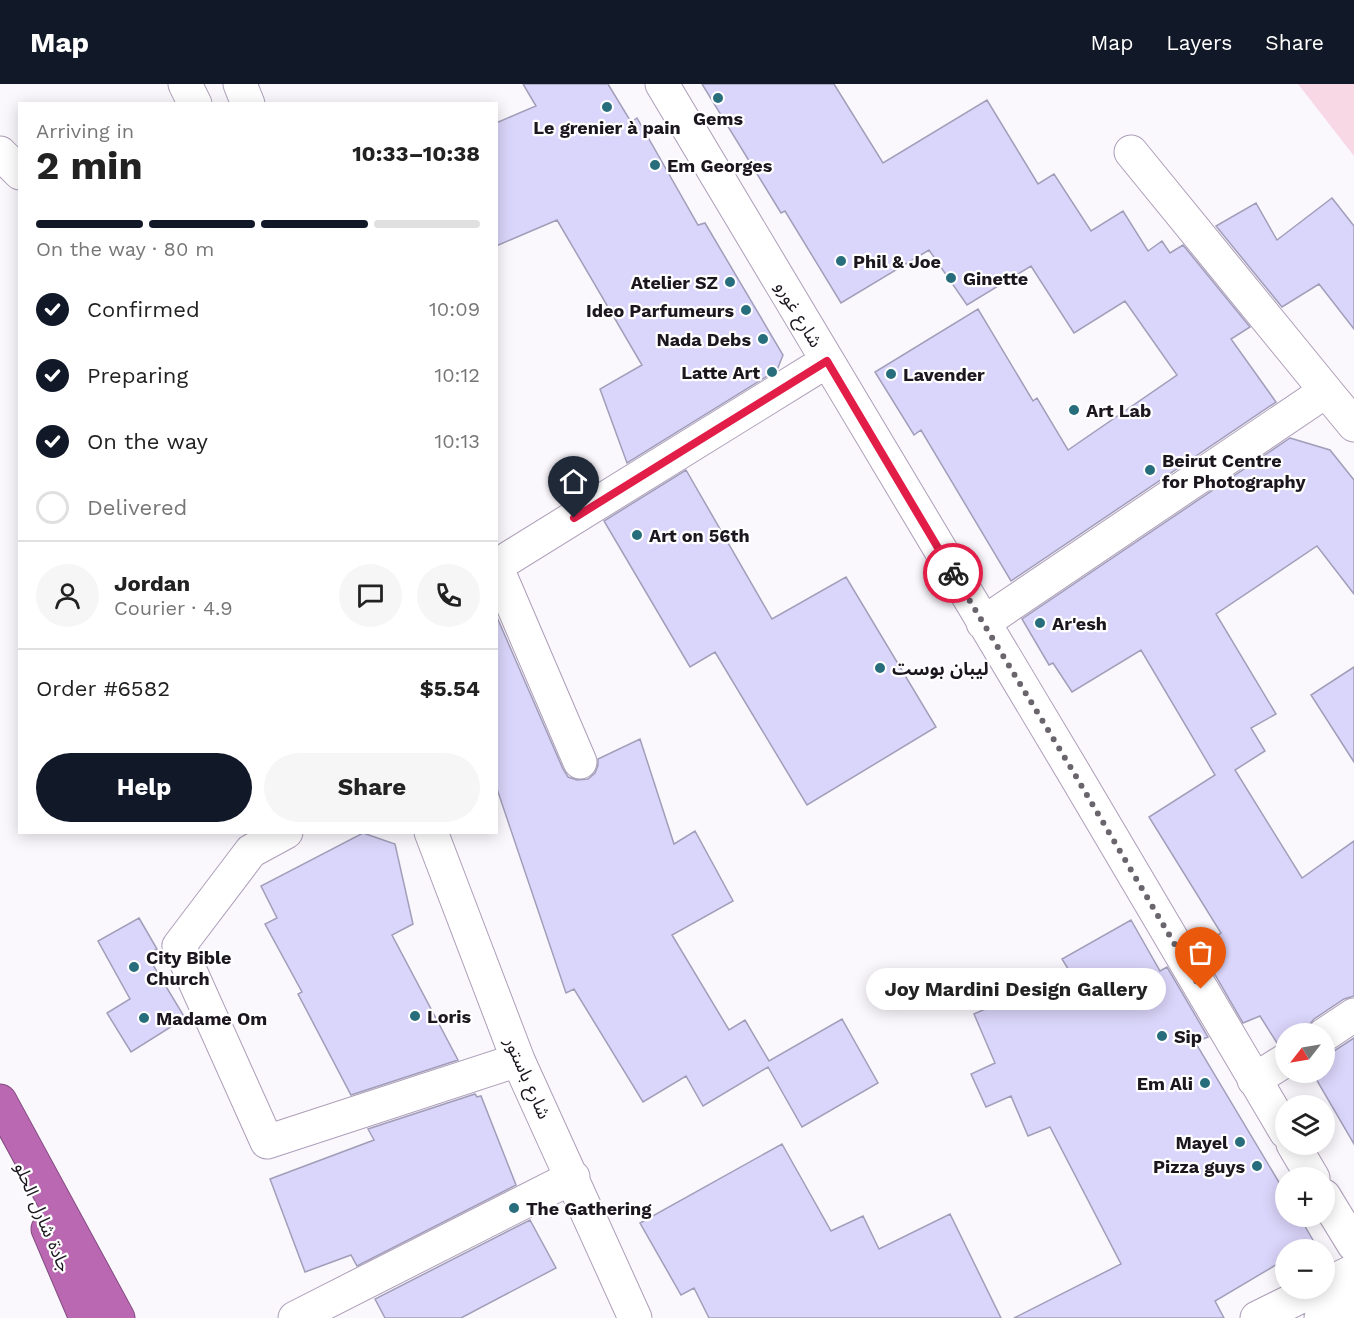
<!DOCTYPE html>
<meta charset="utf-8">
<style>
:root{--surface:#fff;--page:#f6f6f6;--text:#222;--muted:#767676;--line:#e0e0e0;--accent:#111827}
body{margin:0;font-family:"Work Sans","Noto Sans Arabic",sans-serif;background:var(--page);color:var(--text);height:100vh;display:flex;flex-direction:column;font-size:22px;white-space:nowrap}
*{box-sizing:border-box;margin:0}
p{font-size:20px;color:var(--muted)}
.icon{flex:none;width:33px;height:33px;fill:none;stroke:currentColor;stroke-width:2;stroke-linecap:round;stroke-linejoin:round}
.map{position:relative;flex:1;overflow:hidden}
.panel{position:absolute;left:18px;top:18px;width:480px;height:732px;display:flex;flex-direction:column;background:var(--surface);border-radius:0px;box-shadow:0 3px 15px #0003}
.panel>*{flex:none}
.needle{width:39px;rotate:239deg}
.fabs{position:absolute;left:1275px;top:939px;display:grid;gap:12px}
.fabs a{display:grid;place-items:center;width:60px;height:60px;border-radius:50%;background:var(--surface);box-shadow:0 3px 15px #0003;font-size:30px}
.pin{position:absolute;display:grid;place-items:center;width:51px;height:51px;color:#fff;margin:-62px -26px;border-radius:50% 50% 50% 0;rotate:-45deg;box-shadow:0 0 6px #0007}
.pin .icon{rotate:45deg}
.courier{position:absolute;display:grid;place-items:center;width:60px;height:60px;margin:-30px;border:4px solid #e11d48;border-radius:50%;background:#fff;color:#222;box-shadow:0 2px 8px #0007}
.bubble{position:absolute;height:42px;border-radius:21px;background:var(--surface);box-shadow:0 3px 15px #0003;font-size:20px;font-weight:700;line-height:42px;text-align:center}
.overview em{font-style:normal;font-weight:700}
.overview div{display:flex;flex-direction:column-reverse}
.overview{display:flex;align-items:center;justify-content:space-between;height:102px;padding:0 18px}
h1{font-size:39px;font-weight:700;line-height:45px}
.bar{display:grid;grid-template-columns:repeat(4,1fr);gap:9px 6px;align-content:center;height:72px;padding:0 18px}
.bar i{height:8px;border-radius:4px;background:var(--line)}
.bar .current{background:var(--accent)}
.bar p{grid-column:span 4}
.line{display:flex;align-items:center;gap:15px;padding:0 18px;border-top:2px solid var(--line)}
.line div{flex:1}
.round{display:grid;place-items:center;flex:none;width:63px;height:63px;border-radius:32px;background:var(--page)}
ol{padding:0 18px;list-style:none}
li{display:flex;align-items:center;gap:18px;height:66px}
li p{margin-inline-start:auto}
li .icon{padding:6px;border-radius:50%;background:var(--accent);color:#fff;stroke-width:4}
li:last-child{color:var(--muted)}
li i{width:33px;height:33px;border:3px solid var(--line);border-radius:50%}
.primary-button{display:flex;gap:12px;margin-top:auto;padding:12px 18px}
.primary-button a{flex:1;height:69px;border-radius:36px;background:var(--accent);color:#fff;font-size:24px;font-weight:700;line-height:69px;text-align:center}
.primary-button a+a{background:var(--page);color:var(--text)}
header{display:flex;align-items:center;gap:36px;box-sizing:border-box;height:84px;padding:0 30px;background:var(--accent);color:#fff}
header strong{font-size:28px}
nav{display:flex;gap:33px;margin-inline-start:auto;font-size:21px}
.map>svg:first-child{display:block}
.green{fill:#f9d8e6}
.building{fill:#dad5fa;stroke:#a19eb9;stroke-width:1.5}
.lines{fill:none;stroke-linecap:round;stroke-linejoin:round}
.minor-casing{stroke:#ad9eb8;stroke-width:35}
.highway-casing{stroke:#834b7f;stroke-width:35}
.minor{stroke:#fff;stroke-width:33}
.highway{stroke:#ba68b2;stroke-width:33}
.done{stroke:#6a656d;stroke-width:6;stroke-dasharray:0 10.8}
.route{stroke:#e11d48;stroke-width:8}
.poi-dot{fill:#276d7b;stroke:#fff;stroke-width:2}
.labels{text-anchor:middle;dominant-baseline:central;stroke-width:4.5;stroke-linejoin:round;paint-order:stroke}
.poi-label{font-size:18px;font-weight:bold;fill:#1c161f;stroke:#fff;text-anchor:start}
.street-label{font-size:18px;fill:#1c161f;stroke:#fff}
</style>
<header>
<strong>Map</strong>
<nav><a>Map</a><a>Layers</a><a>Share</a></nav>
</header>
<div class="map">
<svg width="1354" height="1234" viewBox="0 0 1354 1234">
<rect width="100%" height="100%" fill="#faf7fd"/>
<path class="green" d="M1298,0H1354V72Z"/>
<path class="building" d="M523,0H608L631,38L637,34L698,141L705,139L783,271L777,286L627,379L600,305L642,281L557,136L496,162V39L536,22Z
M702,0H834L883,79L987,16L1038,100L1054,90L1091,147L1123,127L1148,167L1162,157L1170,169L1183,161L1250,243L1231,255L1276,318L1011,497L921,346L914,351L875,288L978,225L1033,317L1037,314L1068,366L1177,291L1125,217L1074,249L1031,182L967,221L929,166L841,219L785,127L781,129Z
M1332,114L1354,142V245L1319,200L1282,223L1216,142L1256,119L1277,156Z
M1290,354L1330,366L1354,396V510L1317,462L1216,530L1276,630L1251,644L1265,667L1235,686L1302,794L1354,757V912L1344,915L1314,935L1308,942L1306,950H1286V954L1277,959L1260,932L1243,939L1199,863L1221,849L1149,733L1215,691L1141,566L1072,608L1053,579L1049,581L1022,535Z
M686,386L772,535L846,493L936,643L807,721L715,568L690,583L604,437Z
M496,531L563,685L568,693L577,696L588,695L595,689L598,681V675L640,655L674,760L695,747L733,817L672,851L729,946L745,936L769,977L842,935L878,999L802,1043L768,983L703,1022L686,992L643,1018L574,905L566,909L496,702Z
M1354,583V678L1311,611Z
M363,749L395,760L413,840L392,851L458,976L351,1011L298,910L302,908L265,840L277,834L261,802Z
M139,834L157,865L147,871L185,934L131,968L107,929L130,915L98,857Z
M1131,836L1160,887L1167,883L1208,953L1195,958L1286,1110V1132H1299L1314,1158L1301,1166H1286V1175L1215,1217L1224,1234H1014L1121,1180L1050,1043L1028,1052L1011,1012L986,1023L971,990L995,979L974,930L1070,888L1062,875Z
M1354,954V1060L1312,988H1324V970L1334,967Z
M475,1010L477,1013L481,1012L516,1101L357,1182L351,1171L305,1188L270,1095L374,1056L368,1045Z
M782,1060L831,1147L863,1132L879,1165L950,1130L1001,1234H709L694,1204L681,1211L640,1139Z
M530,1136L556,1184L461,1234H385L375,1215Z"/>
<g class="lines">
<g class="minor-casing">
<path id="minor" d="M185,0L195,20
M240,0L248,20
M662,0L1074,689L1286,1048
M1131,68L1326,307
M0,69L20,89
M496,482L827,277
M496,482L580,678
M983,539L1326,307L1354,341
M286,748L251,767L179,862L267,1058L518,976
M431,748L518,976L635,1234
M1324,951L1354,931
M1254,996L1286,976
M1293,1060L1313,1094
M1324,1112L1354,1161
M1324,1201L1354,1187
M295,1234L573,1093
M1257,1234L1318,1204
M1321,1234L1354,1218"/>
</g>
<g class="highway-casing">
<path id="highway" d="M0,1017L118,1234
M48,1145L86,1234"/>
</g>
<use href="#minor" class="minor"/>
<use href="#highway" class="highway"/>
</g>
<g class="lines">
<path class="done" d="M953,489L1074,689L1201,905"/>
<path class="route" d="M574,434L827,277L953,489"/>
</g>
<g class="poi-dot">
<circle cx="718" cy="14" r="6"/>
<circle cx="607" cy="23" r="6"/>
<circle cx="655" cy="81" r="6"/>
<circle cx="841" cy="177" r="6"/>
<circle cx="951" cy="194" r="6"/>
<circle cx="730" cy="198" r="6"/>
<circle cx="746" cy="226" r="6"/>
<circle cx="763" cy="255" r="6"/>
<circle cx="772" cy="288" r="6"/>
<circle cx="891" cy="290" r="6"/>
<circle cx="1074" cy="326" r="6"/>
<circle cx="1150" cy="386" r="6"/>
<circle cx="637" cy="451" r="6"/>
<circle cx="1040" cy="539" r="6"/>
<circle cx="880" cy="584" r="6"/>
<circle cx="134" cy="883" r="6"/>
<circle cx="415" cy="932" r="6"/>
<circle cx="144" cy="934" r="6"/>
<circle cx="1162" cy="952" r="6"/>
<circle cx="1205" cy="999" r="6"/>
<circle cx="1240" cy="1058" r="6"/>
<circle cx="1257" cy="1082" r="6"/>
<circle cx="514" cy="1124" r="6"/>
</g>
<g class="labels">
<g class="poi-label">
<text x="718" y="34" text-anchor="middle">Gems</text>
<text x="607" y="43" text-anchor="middle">Le grenier à pain</text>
<text x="667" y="81">Em Georges</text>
<text x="853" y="177">Phil &amp; Joe</text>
<text x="963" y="194">Ginette</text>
<text x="718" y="198" text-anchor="end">Atelier SZ</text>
<text x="734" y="226" text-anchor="end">Ideo Parfumeurs</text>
<text x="751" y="255" text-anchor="end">Nada Debs</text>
<text x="760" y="288" text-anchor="end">Latte Art</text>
<text x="903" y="290">Lavender</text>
<text x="1086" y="326">Art Lab</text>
<text x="1162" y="376">Beirut Centre<tspan x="1162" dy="21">for Photography</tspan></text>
<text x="649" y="451">Art on 56th</text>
<text x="1052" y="539">Ar'esh</text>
<text x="892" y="584">ليبان بوست</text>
<text x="146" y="873">City Bible<tspan x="146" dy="21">Church</tspan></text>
<text x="427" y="932">Loris</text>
<text x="156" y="934">Madame Om</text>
<text x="1174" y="952">Sip</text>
<text x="1193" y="999" text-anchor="end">Em Ali</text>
<text x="1228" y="1058" text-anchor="end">Mayel</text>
<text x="1245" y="1082" text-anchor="end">Pizza guys</text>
<text x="526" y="1124">The Gathering</text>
</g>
<g class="street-label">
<text transform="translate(799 230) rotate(59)">شارع غورو</text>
<text transform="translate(528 994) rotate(66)">شارع باستور</text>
<text transform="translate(43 1133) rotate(67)">جادة شارل الحلو</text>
</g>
</g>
</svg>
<div class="fabs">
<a><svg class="needle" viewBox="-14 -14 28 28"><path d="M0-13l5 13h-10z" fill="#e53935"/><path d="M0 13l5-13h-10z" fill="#767676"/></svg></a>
<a><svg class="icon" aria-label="layers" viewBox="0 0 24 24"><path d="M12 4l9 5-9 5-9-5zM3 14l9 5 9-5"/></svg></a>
<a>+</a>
<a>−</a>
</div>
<div class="pin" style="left:1201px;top:905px;background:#ea580c"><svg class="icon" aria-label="bag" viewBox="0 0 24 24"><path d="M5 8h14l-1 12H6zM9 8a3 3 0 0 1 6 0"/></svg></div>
<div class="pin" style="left:574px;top:434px;background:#1f2937"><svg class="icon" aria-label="home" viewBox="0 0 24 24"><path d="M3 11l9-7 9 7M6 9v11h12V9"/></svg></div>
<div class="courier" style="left:953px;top:489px"><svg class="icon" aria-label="bike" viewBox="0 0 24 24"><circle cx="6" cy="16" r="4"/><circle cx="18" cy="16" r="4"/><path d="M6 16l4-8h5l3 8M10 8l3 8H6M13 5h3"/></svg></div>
<div class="bubble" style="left:866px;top:884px;width:300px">Joy Mardini Design Gallery</div>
<section class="panel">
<div class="overview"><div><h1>2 min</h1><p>Arriving in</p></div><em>10:33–10:38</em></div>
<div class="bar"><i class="current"></i><i class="current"></i><i class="current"></i><i></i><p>On the way · 80 m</p></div>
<ol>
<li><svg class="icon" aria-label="check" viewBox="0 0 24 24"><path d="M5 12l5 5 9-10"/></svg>Confirmed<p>10:09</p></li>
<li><svg class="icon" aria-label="check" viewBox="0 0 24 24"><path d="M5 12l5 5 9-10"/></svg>Preparing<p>10:12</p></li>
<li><svg class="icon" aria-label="check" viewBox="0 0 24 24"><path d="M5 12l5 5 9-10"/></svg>On the way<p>10:13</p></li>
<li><i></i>Delivered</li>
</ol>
<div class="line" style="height:108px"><a class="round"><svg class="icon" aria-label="person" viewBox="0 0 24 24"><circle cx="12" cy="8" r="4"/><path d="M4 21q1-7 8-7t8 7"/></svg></a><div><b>Jordan</b><p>Courier · 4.9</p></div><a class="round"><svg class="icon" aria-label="chat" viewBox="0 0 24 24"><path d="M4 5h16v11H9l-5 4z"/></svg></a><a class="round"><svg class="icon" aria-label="phone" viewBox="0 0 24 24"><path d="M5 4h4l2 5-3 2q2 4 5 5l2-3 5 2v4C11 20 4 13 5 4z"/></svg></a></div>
<div class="line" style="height:78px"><div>Order #6582</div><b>$5.54</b></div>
<div class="primary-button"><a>Help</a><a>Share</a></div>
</section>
</div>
